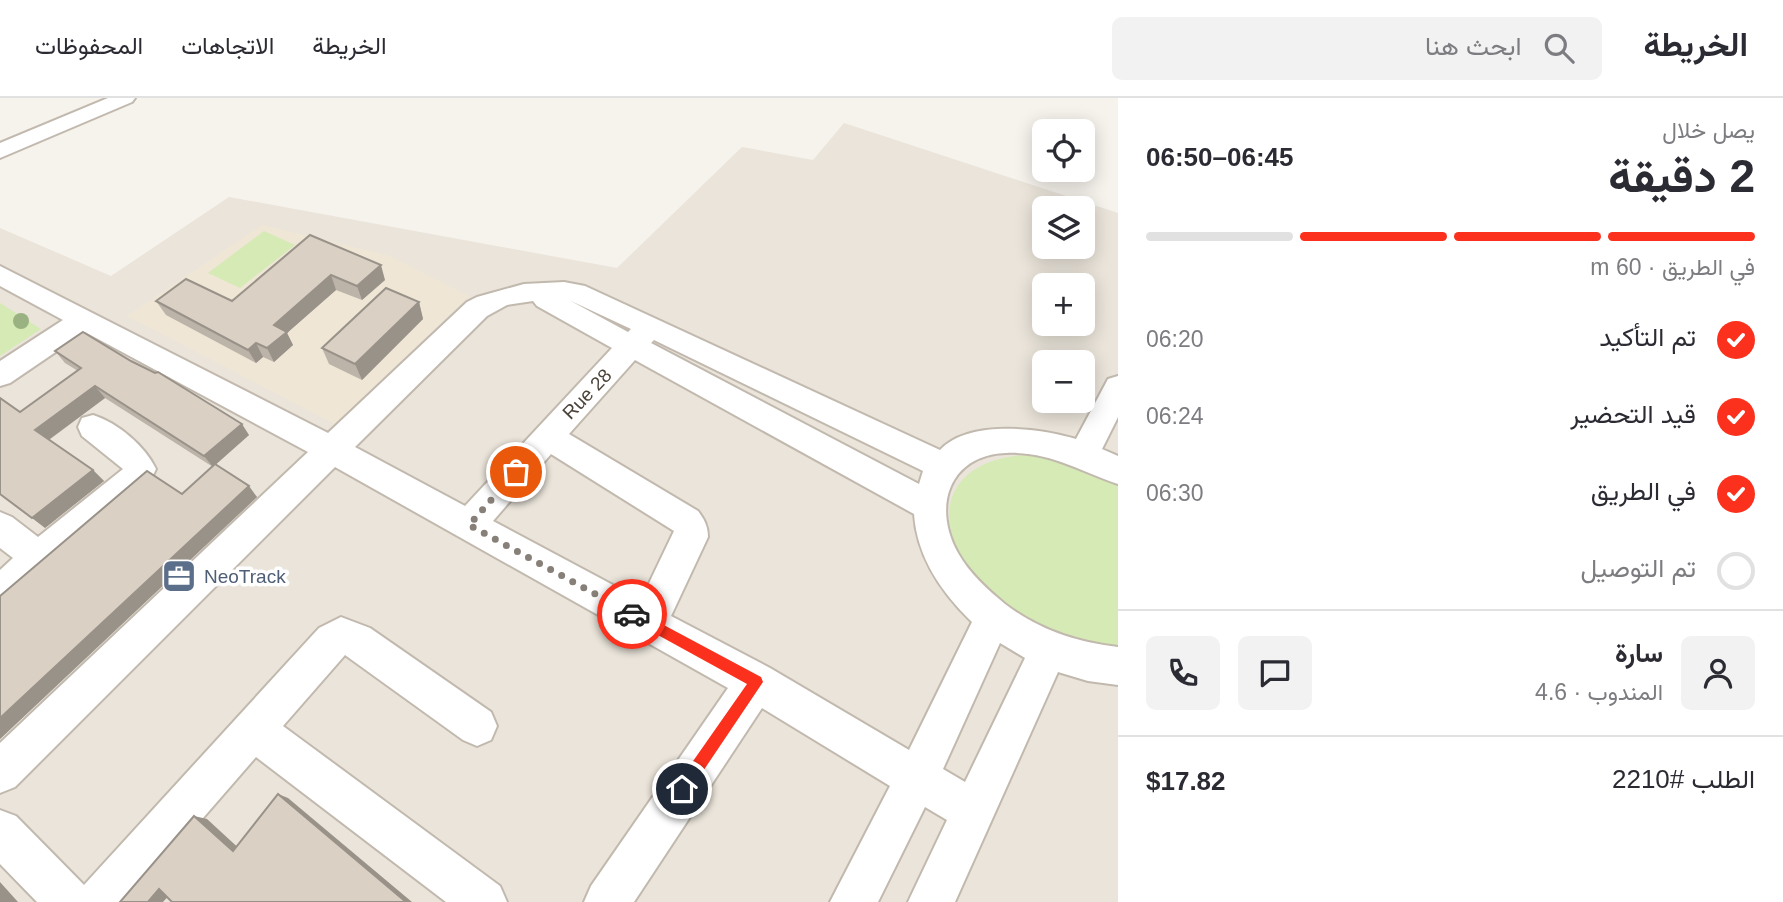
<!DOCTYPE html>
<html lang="ar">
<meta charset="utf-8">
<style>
:root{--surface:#fff;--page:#f2f2f3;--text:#2b2b33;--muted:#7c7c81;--line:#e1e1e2;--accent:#fb311d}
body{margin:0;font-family:Arial,Vazirmatn,sans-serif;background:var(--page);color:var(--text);direction:rtl;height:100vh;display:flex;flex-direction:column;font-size:26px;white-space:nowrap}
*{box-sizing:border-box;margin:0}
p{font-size:23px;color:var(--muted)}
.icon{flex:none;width:38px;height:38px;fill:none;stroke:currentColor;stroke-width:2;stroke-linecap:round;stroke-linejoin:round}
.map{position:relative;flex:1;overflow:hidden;direction:ltr}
.panel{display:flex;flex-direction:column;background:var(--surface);width:665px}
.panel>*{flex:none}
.buttons{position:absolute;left:1032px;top:21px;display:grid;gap:14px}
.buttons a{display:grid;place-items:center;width:63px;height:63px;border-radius:10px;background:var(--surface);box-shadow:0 4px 18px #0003;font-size:35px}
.pin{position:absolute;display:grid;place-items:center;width:60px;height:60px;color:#fff;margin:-30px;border:4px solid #fff;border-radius:50%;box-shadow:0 2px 7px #0007}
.courier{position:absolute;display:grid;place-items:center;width:70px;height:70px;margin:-35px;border:5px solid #fb311d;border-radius:50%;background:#fff;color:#222;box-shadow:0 2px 9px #0007}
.head em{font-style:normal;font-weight:700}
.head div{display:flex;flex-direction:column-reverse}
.head{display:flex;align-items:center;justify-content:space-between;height:119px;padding:0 28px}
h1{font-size:46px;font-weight:700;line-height:52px}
.bar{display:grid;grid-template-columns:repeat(4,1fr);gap:10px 7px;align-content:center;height:84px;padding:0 28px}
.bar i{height:9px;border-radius:5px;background:var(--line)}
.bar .on{background:var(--accent)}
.bar p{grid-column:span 4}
.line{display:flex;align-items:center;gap:18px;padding:0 28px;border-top:2px solid var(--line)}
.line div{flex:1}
.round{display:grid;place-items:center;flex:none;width:74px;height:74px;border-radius:10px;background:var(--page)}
ol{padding:0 28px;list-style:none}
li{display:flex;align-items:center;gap:21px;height:77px}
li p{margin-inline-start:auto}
li .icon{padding:7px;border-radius:50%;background:var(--accent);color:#fff;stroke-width:4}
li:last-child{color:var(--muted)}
li i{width:38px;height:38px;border:4px solid var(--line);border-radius:50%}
header{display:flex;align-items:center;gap:42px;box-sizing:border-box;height:98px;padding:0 35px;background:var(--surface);border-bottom:2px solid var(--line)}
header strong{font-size:33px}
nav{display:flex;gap:38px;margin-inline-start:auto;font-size:24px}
.search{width:490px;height:63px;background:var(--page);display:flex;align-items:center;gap:18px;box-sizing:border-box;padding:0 24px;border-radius:10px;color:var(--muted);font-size:26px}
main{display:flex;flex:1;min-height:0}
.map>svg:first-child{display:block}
.residential{fill:#eae4da;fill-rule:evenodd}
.education{fill:#efe6d6}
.green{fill:#d5eab5}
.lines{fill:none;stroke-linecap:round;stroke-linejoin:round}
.minor-casing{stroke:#c2b9ae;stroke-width:4}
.minor{fill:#fff;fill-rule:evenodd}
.tree{fill:#9ab281}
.wall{fill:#bcb3a9}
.shaded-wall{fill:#999289}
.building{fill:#dbd0c4;stroke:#999289;stroke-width:2}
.route{fill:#fb311d}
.done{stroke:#878078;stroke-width:7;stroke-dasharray:0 12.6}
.labels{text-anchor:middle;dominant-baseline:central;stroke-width:7;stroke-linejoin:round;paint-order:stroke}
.street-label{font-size:19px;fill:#4b4339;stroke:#fff}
.service-label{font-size:19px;fill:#4e5e75;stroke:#fff;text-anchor:start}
</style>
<header>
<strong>الخريطة</strong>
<div class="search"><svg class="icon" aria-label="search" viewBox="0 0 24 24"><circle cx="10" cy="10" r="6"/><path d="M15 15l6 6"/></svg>ابحث هنا</div>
<nav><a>الخريطة</a><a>الاتجاهات</a><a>المحفوظات</a></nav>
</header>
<main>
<section class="panel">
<div class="head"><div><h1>2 دقيقة</h1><p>يصل خلال</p></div><em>06:45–06:50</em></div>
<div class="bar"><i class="on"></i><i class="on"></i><i class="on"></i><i></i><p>في الطريق · 60 m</p></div>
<ol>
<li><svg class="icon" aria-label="check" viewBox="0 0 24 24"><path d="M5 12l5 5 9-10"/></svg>تم التأكيد<p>06:20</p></li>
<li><svg class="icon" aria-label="check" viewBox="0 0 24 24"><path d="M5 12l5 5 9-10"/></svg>قيد التحضير<p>06:24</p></li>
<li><svg class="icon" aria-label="check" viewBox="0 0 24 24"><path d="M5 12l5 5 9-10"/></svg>في الطريق<p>06:30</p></li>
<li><i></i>تم التوصيل</li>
</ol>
<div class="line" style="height:126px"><a class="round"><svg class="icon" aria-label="person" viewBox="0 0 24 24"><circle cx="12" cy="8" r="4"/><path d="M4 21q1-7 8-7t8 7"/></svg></a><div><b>سارة</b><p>المندوب · 4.6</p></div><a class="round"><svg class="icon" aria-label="chat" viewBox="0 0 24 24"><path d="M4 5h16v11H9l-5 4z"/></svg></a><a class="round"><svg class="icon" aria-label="phone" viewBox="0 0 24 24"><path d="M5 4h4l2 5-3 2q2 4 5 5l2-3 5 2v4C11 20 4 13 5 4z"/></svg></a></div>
<div class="line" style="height:91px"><div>الطلب #2210</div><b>$17.82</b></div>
</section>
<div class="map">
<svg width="1118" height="804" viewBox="0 0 1118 804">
<rect width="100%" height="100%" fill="#f6f2ec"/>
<path class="residential" d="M844,25L1118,115V804H0V130L111,178L229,99L617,170L742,49L813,62ZM1045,110H1083V149H1045ZM1045,187H1083V226H1045ZM1045,264H1083V303H1045Z"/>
<path class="education" d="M262,127L390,158L469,198L335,326L127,218Z"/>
<path class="green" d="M264,133L295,147L240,190L208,175Z
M0,205L41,231L0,258Z
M1024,357C1058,360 1089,371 1118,388V551C1087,548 1052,541 1026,523C1011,513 992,499 980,485C929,427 940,364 1024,357Z"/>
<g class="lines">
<g class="minor-casing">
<path id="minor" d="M108,0H135L132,4L0,60V45Z
M0,168L328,335L467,204L477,199L524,186L564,184L585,188L940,352C969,321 1040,330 1076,341L1108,281L1118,278V319L1102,351L1118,358V386C1079,373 1050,353 1006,355C949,357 932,409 958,455C969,475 988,492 1005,506C1039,532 1076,544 1118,549V587L1088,583L1058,574L955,804H908L947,722L925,709L878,804H830L890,688L762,610L634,804H584L591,788L728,590L335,369L15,689L0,695V645L308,354L85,234L10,285L0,288V263L63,222L0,188ZM569,202L571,203L631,231L628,234ZM533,203L537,208L612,250L465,408L355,349L487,218L507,207ZM654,242L923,373L919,386L651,245ZM635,262L914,416C917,459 941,494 972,524L909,652L770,570L671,518L708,439C708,428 704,421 698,413L569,336ZM551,356L674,433L641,502L493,423ZM1000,545L1025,560L965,684L943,671Z
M93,317C118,325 145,348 156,371L147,390L13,507L0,512V472L13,460L0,450V414L12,419L38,439L123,371L82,338L78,329L82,320Z
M341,519L370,530L491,614L497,628L491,642L477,648L463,642L345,557L283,628L500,788L507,804H446L256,659L130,804H37L0,766V712L16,718L84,787L319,530Z"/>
</g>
<use href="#minor" class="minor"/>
</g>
<circle class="tree" cx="21" cy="223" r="8"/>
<path class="wall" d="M310,137L385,182L362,202L336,192L287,235L293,247L274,264L263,259L256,265L166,217L156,203H232Z
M419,204L423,221L362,282L329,266L322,250Z
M55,253L249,337L215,367L257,399L0,641V498L182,396L213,369L105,300L49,342L93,372L104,383L45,430L20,314L78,273L65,265Z"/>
<path class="shaded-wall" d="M381,167L385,182L362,202L357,188Z
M331,177L336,192L287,235L293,247L274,264L267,250L274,227Z
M419,204L423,221L362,282L355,266Z
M256,245L263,259L256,265L248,252Z
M95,288L105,300L47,343L35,332Z
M242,326L249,337L213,369L204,358Z
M93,372L104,383L45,430L32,420Z
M249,388L257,399L0,641V620Z
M278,696L288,700L412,804H406Z
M194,718L207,721L244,755L233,753Z
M0,784L18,804H0Z
M159,791L174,792L163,804H148Z"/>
<path class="building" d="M310,137L381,167L357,188L331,177L274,227L287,234L267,250L256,245L248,252L156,203L186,181L232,203Z
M386,190L419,204L355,266L322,250Z
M83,234L131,263L155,275L158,274L242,326L204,358L95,288L35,332L93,372L32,420L0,396V300L20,314L81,270L55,253Z
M215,366L249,388L0,620V498L147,373L182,396Z
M278,696L406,804H172L159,791L148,804H120L194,718L233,753Z"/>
<path class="route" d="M632,510L761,579L763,584L687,697L682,699L677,697L675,691L677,686L747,586L627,520V511Z"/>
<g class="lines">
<path class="done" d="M516,374L469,427L632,516"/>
</g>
<defs>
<g id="office-square" transform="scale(1.75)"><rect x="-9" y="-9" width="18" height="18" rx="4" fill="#5c6f8a" stroke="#fff"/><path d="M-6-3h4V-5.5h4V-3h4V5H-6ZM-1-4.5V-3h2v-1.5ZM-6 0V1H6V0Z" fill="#fff"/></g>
</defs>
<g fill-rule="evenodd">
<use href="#office-square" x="179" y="478"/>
</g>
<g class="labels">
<g class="street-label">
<text transform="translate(587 296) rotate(-46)">Rue 28</text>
</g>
<g class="service-label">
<text x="204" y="478">NeoTrack</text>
</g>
</g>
</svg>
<div class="buttons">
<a><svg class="icon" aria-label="locate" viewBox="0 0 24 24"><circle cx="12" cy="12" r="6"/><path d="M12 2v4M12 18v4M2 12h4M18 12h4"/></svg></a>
<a><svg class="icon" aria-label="layers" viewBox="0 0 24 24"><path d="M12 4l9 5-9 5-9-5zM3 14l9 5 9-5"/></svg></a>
<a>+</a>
<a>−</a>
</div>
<div class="pin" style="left:516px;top:374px;background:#ea580c"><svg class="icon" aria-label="bag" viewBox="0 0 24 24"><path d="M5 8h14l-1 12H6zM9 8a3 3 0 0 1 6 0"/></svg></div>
<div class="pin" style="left:682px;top:691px;background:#1f2937"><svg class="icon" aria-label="home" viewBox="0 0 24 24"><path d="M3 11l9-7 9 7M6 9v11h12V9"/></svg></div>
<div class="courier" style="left:632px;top:516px"><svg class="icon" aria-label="car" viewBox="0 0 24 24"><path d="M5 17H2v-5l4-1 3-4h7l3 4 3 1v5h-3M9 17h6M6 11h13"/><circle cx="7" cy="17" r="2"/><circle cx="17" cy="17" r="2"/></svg></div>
</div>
</main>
